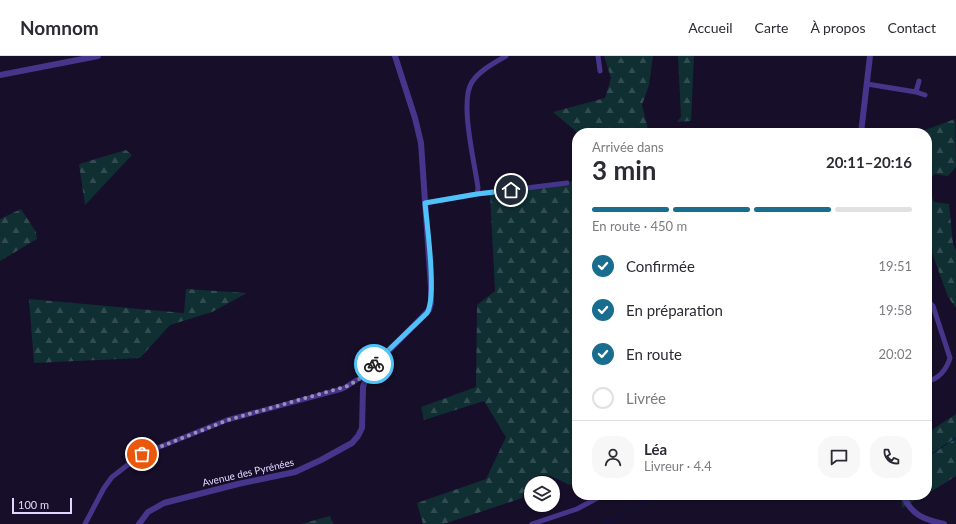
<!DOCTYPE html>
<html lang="fr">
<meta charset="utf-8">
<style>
:root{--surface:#fff;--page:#f7f7f7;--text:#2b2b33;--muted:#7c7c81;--line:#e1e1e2;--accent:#196e8f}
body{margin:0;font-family:Lato,sans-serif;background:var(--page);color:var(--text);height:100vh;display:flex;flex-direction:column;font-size:15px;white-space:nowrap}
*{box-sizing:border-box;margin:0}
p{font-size:13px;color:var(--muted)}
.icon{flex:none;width:22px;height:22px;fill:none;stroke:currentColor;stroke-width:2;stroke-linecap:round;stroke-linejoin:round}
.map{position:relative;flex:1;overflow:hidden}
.drawer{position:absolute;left:572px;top:72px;width:360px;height:372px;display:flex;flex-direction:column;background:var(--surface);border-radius:16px;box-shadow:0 1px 3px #0004}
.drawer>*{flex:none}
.fabs{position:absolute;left:524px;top:420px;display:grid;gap:8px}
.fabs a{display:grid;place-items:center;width:36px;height:36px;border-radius:50%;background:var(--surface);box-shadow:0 1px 3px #0004;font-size:20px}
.scale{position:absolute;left:12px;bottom:10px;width:60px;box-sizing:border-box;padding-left:4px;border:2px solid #e1d6ff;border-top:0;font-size:11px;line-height:14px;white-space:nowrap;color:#e1d6ff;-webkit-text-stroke:3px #170e29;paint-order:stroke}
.pin{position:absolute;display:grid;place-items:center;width:34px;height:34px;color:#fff;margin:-17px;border:2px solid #fff;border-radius:50%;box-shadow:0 1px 4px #0007}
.courier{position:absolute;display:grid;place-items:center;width:40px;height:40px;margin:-20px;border:3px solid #4fc3f7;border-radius:50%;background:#fff;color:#222;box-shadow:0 1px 5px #0007}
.head em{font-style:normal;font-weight:700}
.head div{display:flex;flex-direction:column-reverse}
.head{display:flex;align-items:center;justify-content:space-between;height:68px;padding:0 20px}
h1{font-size:26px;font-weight:700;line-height:30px}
.bar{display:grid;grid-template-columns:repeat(4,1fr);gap:6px 4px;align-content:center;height:48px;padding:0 20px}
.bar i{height:5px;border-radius:3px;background:var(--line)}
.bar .active{background:var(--accent)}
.bar p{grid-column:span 4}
.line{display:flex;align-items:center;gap:10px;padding:0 20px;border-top:1px solid var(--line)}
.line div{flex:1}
.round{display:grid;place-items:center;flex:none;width:42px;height:42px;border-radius:16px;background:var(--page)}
ol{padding:0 20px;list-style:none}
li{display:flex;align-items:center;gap:12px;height:44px}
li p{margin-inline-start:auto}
li .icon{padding:4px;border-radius:50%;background:var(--accent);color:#fff;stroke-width:4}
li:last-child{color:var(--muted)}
li i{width:22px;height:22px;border:2px solid var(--line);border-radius:50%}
header{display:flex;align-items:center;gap:24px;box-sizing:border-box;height:56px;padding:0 20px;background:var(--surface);border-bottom:1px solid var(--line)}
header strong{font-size:19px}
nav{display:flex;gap:22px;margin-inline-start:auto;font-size:14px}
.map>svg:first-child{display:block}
.forest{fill:url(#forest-firs)}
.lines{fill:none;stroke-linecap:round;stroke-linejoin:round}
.stream{stroke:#061549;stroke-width:1}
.minor{stroke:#46368b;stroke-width:5}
.tertiary{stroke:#46368b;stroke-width:6}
.done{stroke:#9a90b4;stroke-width:4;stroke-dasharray:0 7.2}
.route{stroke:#4fc3f7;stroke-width:5}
.labels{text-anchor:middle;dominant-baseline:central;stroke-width:3;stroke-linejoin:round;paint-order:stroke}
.street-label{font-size:10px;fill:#e1d6ff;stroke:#170e29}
</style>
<header>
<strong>Nomnom</strong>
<nav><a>Accueil</a><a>Carte</a><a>À propos</a><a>Contact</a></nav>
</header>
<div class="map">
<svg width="956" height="468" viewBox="0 0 956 468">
<defs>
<pattern id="forest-firs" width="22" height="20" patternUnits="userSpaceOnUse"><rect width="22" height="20" fill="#102f33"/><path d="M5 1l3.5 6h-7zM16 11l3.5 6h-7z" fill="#324c52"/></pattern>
</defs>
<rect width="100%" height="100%" fill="#170e29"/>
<path class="forest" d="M604,0H653L649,29L642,49L649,77H578L553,56L605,42L611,22Z
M678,0H694L691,65L677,66L681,61Z
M955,63L956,111L948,120L935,118L927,126L934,146L949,148L953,188L956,194V252L948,241L927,183V77H917Z
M126,94L132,99L85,149L79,108Z
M577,118V426L569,429C564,426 551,419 546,419C530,417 525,430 522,442L444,468H423L417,447L486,423L506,381L484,345L424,364L421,351L476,331L477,249L495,235L490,138L568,129Z
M21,153L36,176L37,183L0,205V163Z
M186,233L247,237L212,256L170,269L140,302L34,307L29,243L184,257Z
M956,358V420L927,438V377Z
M901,439H925L902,452Z
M330,460L333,468H301Z"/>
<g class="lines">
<path class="stream" d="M927,401L956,382
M605,468L649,444L661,439"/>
<path class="minor" d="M598,0L600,15
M867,28L916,36L919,25
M916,36L925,39
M711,77H861
M477,138L478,132C475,108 459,45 472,26C479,15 494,7 506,0
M425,147L477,138L567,127
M927,244L933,250L950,302C947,312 939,324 927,325
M85,468L104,432L112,421L142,398L227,364L342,333C349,330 358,321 365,321
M532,468L577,453L603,439"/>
<path class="tertiary" d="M0,19L98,0
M861,77L870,0
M903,439C911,459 925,464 944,468
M139,468L148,456L164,447L238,428L295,416L321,404L352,387L358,380L362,372L363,331L368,316L429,254L431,247V232L421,87L415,62L395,0"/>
</g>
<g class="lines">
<path class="done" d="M142,398L228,364L348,330L361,322L365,321L374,308"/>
<path class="route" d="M374,308L427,257C437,241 427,169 425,147L477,138L511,134"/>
</g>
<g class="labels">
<g class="street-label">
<text transform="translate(248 416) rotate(-13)">Avenue des Pyrénées</text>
</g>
</g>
</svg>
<div class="fabs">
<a><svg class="icon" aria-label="layers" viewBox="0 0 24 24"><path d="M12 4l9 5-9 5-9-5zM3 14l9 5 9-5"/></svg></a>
</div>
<div class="scale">100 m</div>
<div class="pin" style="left:142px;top:398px;background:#ea580c"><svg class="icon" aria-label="bag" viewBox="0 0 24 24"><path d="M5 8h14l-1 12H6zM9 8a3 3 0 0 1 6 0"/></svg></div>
<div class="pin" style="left:511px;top:134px;background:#1f2937"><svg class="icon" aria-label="home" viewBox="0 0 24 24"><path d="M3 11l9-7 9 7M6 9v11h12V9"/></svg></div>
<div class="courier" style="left:374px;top:308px"><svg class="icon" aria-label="bike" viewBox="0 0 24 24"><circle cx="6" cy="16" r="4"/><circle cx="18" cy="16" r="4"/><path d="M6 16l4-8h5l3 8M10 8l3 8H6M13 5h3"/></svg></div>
<section class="drawer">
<div class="head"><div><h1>3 min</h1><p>Arrivée dans</p></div><em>20:11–20:16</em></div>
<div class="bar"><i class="active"></i><i class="active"></i><i class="active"></i><i></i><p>En route · 450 m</p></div>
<ol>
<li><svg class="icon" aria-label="check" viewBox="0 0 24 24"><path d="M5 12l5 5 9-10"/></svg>Confirmée<p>19:51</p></li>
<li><svg class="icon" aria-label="check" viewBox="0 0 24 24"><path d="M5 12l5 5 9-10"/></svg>En préparation<p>19:58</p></li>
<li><svg class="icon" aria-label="check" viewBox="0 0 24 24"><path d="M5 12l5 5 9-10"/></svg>En route<p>20:02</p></li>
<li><i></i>Livrée</li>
</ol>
<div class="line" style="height:72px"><a class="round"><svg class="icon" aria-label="person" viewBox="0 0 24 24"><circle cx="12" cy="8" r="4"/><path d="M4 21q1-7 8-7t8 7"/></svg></a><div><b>Léa</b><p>Livreur · 4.4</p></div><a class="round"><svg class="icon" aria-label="chat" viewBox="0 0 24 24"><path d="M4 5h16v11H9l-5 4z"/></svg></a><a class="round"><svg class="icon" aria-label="phone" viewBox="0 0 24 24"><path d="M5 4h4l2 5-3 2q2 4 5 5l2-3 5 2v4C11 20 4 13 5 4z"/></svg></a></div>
</section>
</div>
